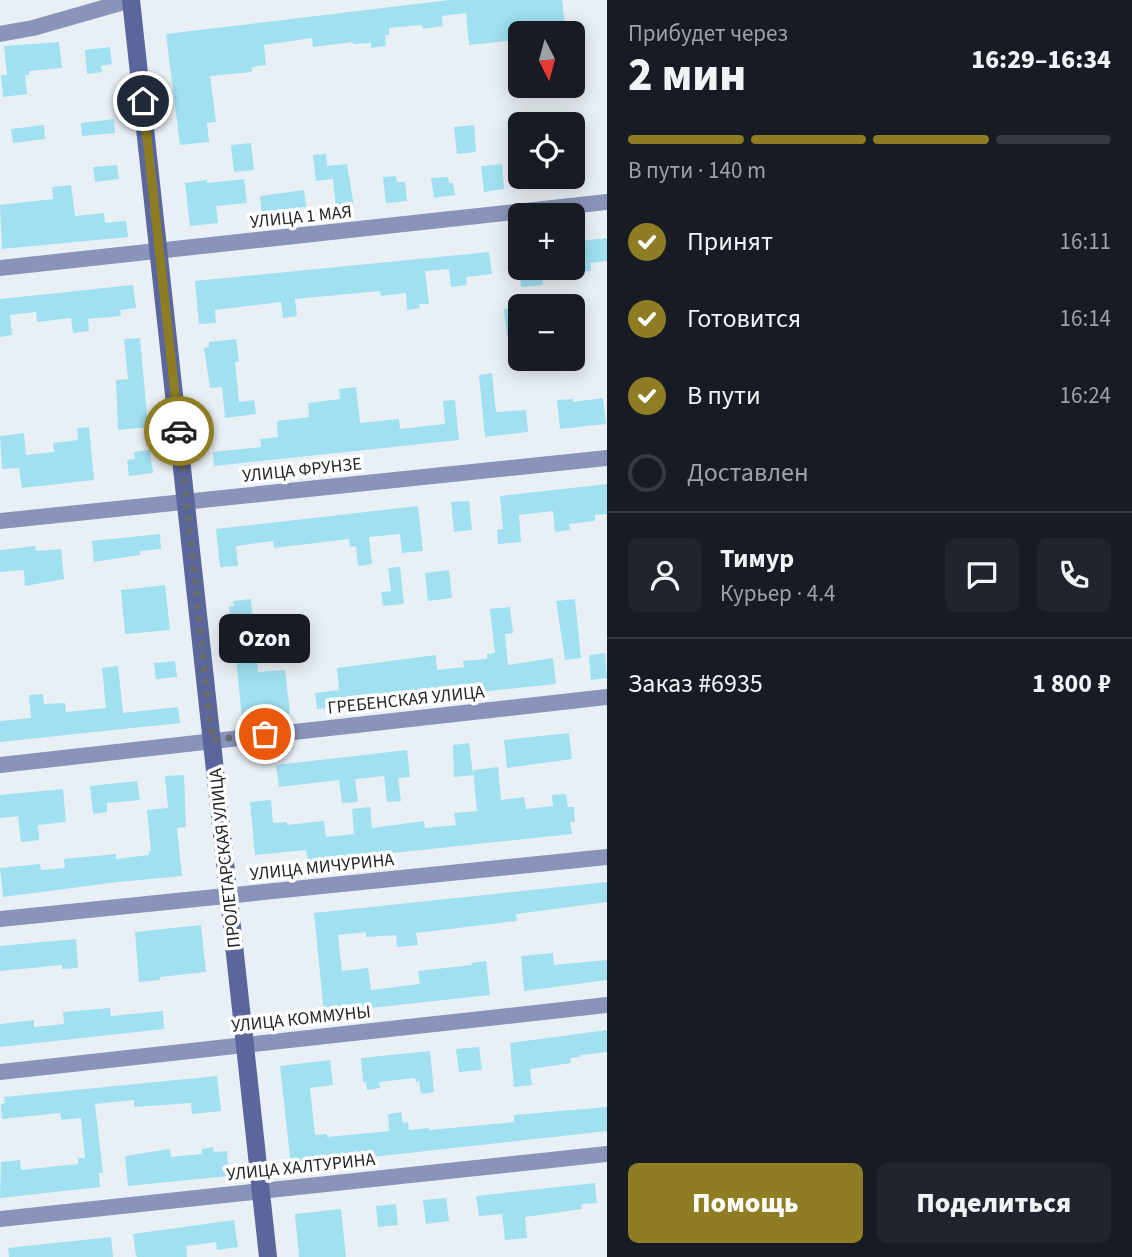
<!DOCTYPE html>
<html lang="ru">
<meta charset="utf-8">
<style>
:root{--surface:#171b24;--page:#20242c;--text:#f1f3f6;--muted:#9ea1a6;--line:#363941;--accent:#8e7d23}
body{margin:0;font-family:"Source Sans 3",sans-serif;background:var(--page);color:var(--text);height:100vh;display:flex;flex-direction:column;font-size:26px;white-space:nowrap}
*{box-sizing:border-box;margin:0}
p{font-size:23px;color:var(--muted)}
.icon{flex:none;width:38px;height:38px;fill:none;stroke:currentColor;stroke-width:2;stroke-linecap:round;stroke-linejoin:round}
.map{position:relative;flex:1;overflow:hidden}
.drawer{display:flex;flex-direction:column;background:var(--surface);width:525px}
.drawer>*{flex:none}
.needle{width:46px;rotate:174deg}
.fabs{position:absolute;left:508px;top:21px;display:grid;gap:14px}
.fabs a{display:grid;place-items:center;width:77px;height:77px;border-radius:10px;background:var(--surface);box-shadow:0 4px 18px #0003;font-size:35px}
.pin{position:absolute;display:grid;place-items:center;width:60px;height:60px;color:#fff;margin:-30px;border:4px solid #fff;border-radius:50%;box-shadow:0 2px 7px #0007}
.courier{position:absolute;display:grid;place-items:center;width:70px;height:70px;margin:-35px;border:5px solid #8e7d23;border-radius:50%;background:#fff;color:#222;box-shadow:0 2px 9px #0007}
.bubble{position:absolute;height:49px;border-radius:10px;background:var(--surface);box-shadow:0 4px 18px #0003;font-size:23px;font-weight:800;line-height:49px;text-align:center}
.head em{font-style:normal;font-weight:800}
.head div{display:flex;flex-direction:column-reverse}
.head{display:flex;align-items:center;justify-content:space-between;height:119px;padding:0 21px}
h1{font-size:46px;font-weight:800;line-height:52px}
.bar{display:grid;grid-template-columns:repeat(4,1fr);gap:10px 7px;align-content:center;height:84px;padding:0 21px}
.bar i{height:9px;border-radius:5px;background:var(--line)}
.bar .current{background:var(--accent)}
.bar p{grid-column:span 4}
.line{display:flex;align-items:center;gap:18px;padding:0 21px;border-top:2px solid var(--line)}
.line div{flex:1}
.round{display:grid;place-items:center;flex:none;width:74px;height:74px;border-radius:10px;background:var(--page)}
ol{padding:0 21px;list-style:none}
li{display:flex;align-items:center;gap:21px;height:77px}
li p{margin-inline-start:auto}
li .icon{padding:7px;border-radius:50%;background:var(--accent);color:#fff;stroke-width:4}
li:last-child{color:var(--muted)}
li i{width:38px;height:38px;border:4px solid var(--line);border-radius:50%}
.primary-button{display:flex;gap:14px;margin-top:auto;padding:14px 21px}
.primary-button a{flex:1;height:80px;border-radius:10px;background:var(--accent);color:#fff;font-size:28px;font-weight:800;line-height:80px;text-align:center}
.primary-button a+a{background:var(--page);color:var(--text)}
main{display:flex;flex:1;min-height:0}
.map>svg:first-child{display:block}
.building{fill:#a0e0f1}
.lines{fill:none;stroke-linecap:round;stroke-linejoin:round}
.minor{stroke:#8a93b9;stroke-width:16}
.secondary{stroke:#5b669d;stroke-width:18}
.done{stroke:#686d70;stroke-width:7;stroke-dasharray:0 12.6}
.route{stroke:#8e7d23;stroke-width:9}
.labels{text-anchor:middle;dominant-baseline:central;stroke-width:7;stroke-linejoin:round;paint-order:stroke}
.street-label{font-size:18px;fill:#232628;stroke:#fff}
</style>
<main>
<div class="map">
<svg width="607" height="1257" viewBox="0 0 607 1257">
<rect width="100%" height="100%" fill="#e9f0f5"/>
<path class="building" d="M449,0H562L566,33H516L517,40L469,45L466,13L442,16L443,26L423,29L422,25L389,28V35H385L386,46L371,48V43L353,44V42L313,47L312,38L264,45L266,65L252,67V72L210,76L216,122L207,123L209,142L180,145L166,34Z
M59,42L62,68L29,71V75H25L27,94L3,97L1,75H7L4,46Z
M110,47L112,64L101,66L102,72L87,74L85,50Z
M114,119L115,133L82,136L81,123Z
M520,120V158L511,159L507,122Z
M44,125L45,139L13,143L11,129Z
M474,125L476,152L457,154L454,127Z
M251,143L254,170L234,172L231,145Z
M326,154L327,166L347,164L354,207L336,209L333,179L316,181L313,155Z
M502,164L504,189L484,192L481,166Z
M117,165L119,179L95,182L93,167Z
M396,176L397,182H405L407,201L386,203L383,177Z
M448,177L449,183H453L455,195L434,198L431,178Z
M244,179L247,203L216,206L218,223L190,226L185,183L207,180V183Z
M71,185L75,216L104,213L105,223L126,221L128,237L2,249L0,205L53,199L52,187Z
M304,190L306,207H301L302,213L262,217L260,196Z
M607,238V261L590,263L591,271L572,273V242Z
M489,252L492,274L466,277L467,285L451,287L449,269L425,271L429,304H419L420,308L407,310L406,293L381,296L380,291L295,299L297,316L283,318L281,302L215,310L216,323L199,324L195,281Z
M519,268H541L543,285L521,287Z
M133,285L136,308L120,310L121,316L88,319L89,331L73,333L71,318L37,322L36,312L10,315L12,335L0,337V299Z
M520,307V334L507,336L504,309Z
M140,338L148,427L118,430L116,380L128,379L124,339Z
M236,339L239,361L235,362L239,402L254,400L256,414L225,418L222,387L210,388L204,348L209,347V342Z
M492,373L496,412L526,410L528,432L485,437L479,375Z
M356,387L360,423L399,419L400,429L445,424L443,401L455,400L459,440L214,466L213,452L261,447L260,439L278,437L277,421L309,417L308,403L340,399L339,389Z
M603,398L606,424L560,429L557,400L573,399V402Z
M89,427L94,480L22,488L19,468L2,469L0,436L24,433L26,455L54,452L53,443L78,440L77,428Z
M150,450L153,473L129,476L127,460L135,459L134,452Z
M607,484V514L595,515V521L569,524L570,530L555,532L553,511L519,515L521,542L498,544L497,530L503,529L500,496Z
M469,501L472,530L454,532L451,502Z
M418,506L423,551L402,553L400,534L369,537L372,564L358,566L356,546L350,547L349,539L274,548L273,541L236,546L238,566L220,567L216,529Z
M160,534L161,549L140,551V555L94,562L92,541Z
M35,546L36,551L61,549L64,579L25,586L24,570L0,572V550Z
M400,567L404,604L383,606L381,592L391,591L388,568Z
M449,570L452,598L428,601L425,573Z
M165,585L170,630L125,634L121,590Z
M251,599L258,672L285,670L290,713L242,718L235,646L241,645L239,620L231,621L229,607L234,606L233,601Z
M575,599L581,658L565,660L556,601Z
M510,607L513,633L505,634L508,665L553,658L556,684L317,709L315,693L339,690L337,668L436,655L437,670L464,667L463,661L487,659V654L495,653L490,609Z
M301,627L304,655L286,657L283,629Z
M605,653L607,678L591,680L589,655Z
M175,661L177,677L156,679L154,663Z
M118,666L123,713L178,707L180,723L0,742V721L31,718L29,695L43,694L44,704L65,703L66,712L106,708L102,668Z
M569,733L572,759L507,768L504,740Z
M469,743L473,775L454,777L453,745Z
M407,750L410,777L398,778L401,801L387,802L384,776L355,779L358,802L342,803L339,780L279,787L276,765Z
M498,767L501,800L524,797L526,809L553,806L552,795L566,794L568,807H574L575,822H570L572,834L308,862L306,850L255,855L250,802L271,800L273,823L287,822V825L324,821L326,837L354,834L352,809L370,807L372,828L424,821L425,828L456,825L454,813L477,811L473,770Z
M184,775L186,827L177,828L182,876L118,882L3,897L0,868L40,864L41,870L65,868L64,859L116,854V859L149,855V851H151L147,810L168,808L165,776Z
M137,781L140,800L107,803V812L93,814L90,786Z
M63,789L66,822L38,825L39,840L21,842L18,816L0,818V795Z
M607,882V902L516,914L517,921L416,933L418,945L397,947L396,935L366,937V932L338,935L342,971L368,968L371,990L420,984L418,971L472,965L471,963L486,961L490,995L324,1013L314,913Z
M201,925L206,972L160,977V980L139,982L135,932Z
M76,939L78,968L62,969V965L0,971V946Z
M553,953L554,965L607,960V980L524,991L521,956Z
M110,1008L111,1016L163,1011L164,1029L0,1047V1024L34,1020V1027L64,1024L63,1012Z
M607,1030V1052L580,1055V1057L570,1058L571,1063L530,1069L532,1085L514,1087L510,1043Z
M479,1047L482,1070L459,1072L456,1049Z
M430,1051L434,1092L421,1094L419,1081L416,1082L415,1078L379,1082L380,1088L367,1090L366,1082H363L361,1058Z
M330,1060L333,1085L310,1088L315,1135L327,1134V1137L389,1131L388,1114L401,1112L403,1123L408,1122L409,1130L429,1128V1130L514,1122V1115L607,1107V1131L291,1166L280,1066Z
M217,1076L221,1111L192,1114L191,1103L134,1107V1100L95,1104L103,1173H99L100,1187L0,1198L1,1162L20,1160L21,1170L78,1164V1158H85L81,1118L61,1120L60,1113L2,1119L1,1104L5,1103L4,1097Z
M213,1147L214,1152L227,1151L229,1176L128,1186L125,1156L170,1149L171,1157L202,1154V1149Z
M595,1183L597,1203L581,1204L582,1209L525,1217L527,1238L505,1240L502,1214L479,1216L476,1196Z
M446,1198L449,1221L426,1224L423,1200Z
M396,1204L398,1225L378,1227L376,1206Z
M341,1209L346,1257H299L295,1214Z
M234,1220L238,1247L217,1250L216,1242L186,1246L187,1257H137L136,1255L133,1234Z
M111,1237L113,1257H9L8,1248Z"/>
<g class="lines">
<path class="minor" d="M0,34L33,28L131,0
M0,268L607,202
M0,521L607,458
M0,765L607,697
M0,919L607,857
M0,1072L607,1005
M0,1219L607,1154"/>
<path class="secondary" d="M131,0L268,1257"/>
</g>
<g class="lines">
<path class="done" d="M179,431L212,740L265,734"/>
<path class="route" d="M143,101L179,431"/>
</g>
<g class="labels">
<g class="street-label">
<text transform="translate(301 217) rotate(-6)">УЛИЦА 1 МАЯ</text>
<text transform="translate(302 470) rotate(-6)">УЛИЦА ФРУНЗЕ</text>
<text transform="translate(406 700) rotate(-6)">ГРЕБЕНСКАЯ УЛИЦА</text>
<text transform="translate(225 858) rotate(-96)">ПРОЛЕТАРСКАЯ УЛИЦА</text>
<text transform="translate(322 867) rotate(-6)">УЛИЦА МИЧУРИНА</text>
<text transform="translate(301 1019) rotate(-6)">УЛИЦА КОММУНЫ</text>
<text transform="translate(301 1167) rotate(-6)">УЛИЦА ХАЛТУРИНА</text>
</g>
</g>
</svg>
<div class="fabs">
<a><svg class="needle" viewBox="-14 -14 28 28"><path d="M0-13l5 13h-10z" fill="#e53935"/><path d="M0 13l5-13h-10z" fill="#9ea1a6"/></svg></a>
<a><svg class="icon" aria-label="locate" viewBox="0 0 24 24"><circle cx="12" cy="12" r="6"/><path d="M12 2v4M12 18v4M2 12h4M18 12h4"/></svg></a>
<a>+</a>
<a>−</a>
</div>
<div class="pin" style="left:265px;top:734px;background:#ea580c"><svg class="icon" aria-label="bag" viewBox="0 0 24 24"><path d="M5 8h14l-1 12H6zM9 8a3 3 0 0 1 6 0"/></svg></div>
<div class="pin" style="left:143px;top:101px;background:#1f2937"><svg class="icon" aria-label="home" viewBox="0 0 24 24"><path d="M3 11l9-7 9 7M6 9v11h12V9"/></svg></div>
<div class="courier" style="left:179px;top:431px"><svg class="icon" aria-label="car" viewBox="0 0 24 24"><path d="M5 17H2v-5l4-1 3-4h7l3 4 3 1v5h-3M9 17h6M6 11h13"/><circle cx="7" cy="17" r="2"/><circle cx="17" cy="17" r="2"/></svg></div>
<div class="bubble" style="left:219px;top:614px;width:91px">Ozon</div>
</div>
<section class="drawer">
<div class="head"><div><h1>2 мин</h1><p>Прибудет через</p></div><em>16:29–16:34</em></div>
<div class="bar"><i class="current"></i><i class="current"></i><i class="current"></i><i></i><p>В пути · 140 m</p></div>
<ol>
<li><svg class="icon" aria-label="check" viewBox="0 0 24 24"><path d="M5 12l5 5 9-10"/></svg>Принят<p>16:11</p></li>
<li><svg class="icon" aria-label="check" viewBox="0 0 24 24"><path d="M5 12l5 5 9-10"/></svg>Готовится<p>16:14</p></li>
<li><svg class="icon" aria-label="check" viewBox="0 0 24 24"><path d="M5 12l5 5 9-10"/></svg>В пути<p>16:24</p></li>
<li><i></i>Доставлен</li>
</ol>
<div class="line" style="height:126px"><a class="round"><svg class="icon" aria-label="person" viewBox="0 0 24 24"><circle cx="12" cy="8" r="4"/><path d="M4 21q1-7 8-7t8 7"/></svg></a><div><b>Тимур</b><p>Курьер · 4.4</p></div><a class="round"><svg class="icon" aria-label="chat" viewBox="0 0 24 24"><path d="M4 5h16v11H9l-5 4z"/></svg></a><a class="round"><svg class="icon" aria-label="phone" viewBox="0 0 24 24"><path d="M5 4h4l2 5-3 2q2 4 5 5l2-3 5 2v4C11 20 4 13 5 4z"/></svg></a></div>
<div class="line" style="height:91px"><div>Заказ #6935</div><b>1 800 ₽</b></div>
<div class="primary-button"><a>Помощь</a><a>Поделиться</a></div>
</section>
</main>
